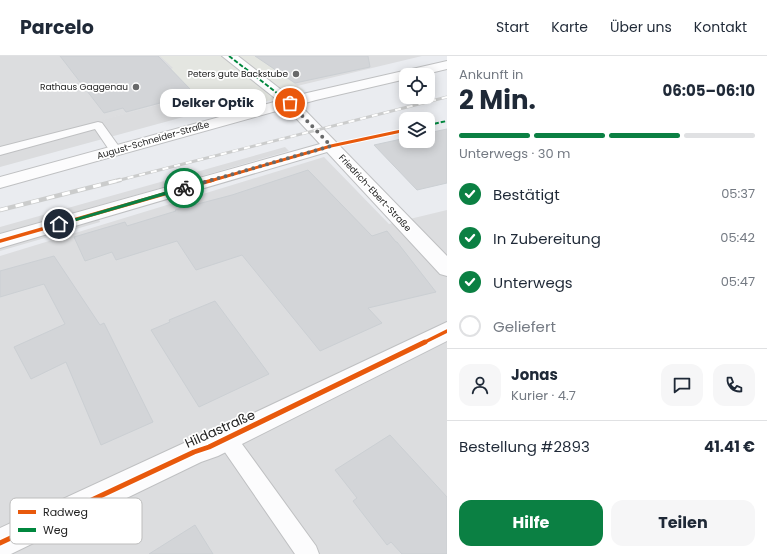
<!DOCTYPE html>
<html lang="de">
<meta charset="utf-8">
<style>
:root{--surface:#fff;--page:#f6f6f7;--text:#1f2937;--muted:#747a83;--line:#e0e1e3;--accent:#0b8043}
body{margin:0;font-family:Poppins,sans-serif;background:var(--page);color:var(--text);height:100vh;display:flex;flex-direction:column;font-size:15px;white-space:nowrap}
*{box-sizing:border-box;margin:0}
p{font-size:13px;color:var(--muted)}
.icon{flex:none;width:22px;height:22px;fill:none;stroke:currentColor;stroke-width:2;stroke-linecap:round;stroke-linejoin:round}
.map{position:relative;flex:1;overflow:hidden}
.drawer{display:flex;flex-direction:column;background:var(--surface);width:320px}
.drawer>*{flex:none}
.controls{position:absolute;left:399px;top:12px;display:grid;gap:8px}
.controls a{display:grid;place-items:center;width:36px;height:36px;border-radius:8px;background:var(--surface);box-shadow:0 2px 10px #0003;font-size:20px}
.pin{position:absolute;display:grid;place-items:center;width:34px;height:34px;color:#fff;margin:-17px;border:2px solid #fff;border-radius:50%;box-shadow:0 1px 4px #0007}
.courier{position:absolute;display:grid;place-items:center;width:40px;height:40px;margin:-20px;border:3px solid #0b8043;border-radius:50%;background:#fff;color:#222;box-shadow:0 1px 5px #0007}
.bubble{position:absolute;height:28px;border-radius:12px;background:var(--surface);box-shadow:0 2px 10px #0003;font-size:13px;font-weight:700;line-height:28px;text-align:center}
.head em{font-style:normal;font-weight:700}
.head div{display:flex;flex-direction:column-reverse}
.head{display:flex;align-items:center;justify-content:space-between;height:68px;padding:0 12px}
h1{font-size:26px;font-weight:700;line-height:30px}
.bar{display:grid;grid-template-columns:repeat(4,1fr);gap:6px 4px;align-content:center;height:48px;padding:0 12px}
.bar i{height:5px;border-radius:3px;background:var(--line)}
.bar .selected{background:var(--accent)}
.bar p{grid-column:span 4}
.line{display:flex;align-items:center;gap:10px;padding:0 12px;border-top:1px solid var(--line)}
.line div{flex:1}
.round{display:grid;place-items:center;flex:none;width:42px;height:42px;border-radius:12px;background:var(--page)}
ol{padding:0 12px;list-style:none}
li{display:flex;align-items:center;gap:12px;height:44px}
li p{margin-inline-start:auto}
li .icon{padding:4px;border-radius:50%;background:var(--accent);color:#fff;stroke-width:4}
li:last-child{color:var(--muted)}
li i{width:22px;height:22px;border:2px solid var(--line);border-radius:50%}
.action{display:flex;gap:8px;margin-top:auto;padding:8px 12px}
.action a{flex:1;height:46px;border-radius:12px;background:var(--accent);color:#fff;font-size:16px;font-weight:700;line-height:46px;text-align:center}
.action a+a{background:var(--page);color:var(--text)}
header{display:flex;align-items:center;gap:24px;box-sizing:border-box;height:56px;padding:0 20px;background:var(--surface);border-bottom:1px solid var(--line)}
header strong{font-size:19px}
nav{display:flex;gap:22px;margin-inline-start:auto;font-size:14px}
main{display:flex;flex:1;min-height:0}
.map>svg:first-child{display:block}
.residential{fill:#dcdddf}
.parking{fill:#dbdcde}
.plaza{fill:#e4e6e1}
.building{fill:#d3d5d8;stroke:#cbcfd3}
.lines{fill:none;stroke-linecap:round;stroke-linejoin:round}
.service-casing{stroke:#bfc0c2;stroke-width:2}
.pedestrian-casing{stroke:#bfc0c2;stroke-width:2}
.minor-casing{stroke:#bfc0c2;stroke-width:2}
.tertiary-casing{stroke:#bfc0c2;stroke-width:2}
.service{fill:#fcfcfd;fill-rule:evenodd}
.pedestrian{fill:#fcfcfd;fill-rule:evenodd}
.minor{fill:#fcfcfd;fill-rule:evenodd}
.tertiary{fill:#fcfcfd;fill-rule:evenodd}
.rail-far1-casing{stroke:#cbcccc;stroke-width:3}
.rail-casing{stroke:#cbcccc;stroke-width:4.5}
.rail-far1{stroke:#fff;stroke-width:2;stroke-dasharray:6;stroke-linecap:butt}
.rail{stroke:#fff;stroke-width:3;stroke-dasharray:8;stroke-linecap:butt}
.quiet{stroke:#00873e;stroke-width:2;stroke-dasharray:4.5 2;stroke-linecap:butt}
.cycleway-far2-casing{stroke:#fff;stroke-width:5}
.cycleway-far1-casing{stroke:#fff;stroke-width:6}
.cycleway-casing{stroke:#fff;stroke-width:8}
.cycleway-far2{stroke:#e8590c;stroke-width:3}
.cycleway-far1{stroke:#e8590c;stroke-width:3.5}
.cycleway{stroke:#e8590c;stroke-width:5}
.route{fill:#0b8043}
.done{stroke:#68696a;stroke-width:4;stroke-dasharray:0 7.2}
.poi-dot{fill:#68696a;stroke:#fff;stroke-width:1.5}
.labels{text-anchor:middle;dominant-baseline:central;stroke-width:3.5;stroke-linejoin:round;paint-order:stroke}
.far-poi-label{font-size:9px;fill:#222;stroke:#fff;text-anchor:end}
.far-street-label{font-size:9px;fill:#222;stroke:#fff}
.near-street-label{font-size:13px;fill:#222;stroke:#fff}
.key{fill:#fff;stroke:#bdbdbd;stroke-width:1}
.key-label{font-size:11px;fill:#222}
</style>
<header>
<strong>Parcelo</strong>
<nav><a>Start</a><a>Karte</a><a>Über uns</a><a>Kontakt</a></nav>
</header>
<main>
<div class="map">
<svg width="447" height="498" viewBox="0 0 447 498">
<rect width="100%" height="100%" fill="#eaecf0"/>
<path class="residential" d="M0,0H422L297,30L200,37L0,93Z
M324,101L389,168L447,154V498H0V200Z"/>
<path class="parking" d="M193,39L209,54L0,111V92Z
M285,91L289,95L0,178V171Z
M98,160L100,166L0,195V189Z"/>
<path class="plaza" d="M160,0H255L305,35L215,59L194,38L180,42L175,38L191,34L171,13L173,12Z"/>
<path class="building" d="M60,0H158L191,34L175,38L179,42L126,56L123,52L104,57Z
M255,0H368L370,11L295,27Z
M447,73V127L417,134L374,89L406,82V85H428V77Z
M308,114L372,180L387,175L396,186H397L436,236L368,252L382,267L320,295L242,199L196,214L177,185L116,204L112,196L85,205L74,181L125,166L127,170L176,155L175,154L232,139Z
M54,200L100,269L104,267L153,366L101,389L66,306L31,323L14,291L65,268L44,228L0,241V215Z
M215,245L269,318L199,351L151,274L170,266L169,264Z
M390,379L447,441V498H402L391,486L387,489L353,445L357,442L335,414Z
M195,469L213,498H149Z"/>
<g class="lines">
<g class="service-casing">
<path id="service" d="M98,66L102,67L120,92L122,95L120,98H112L95,73L0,99V91Z
M227,374L234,377L316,490L319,498H295L220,389L217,383L220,377Z"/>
</g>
<g class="pedestrian-casing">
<path id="pedestrian" d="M222,0H238L298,47L295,50L290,52L285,50Z"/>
</g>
<g class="minor-casing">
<path id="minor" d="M290,42L295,44L447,200V220L440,218L327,96L0,192V178L320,88L282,47L285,44Z
M447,266V285L218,400L201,406L11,498H0V472L184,387L203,381Z"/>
</g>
<g class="tertiary-casing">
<path id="tertiary" d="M447,5V13L422,19H406V23L316,44L0,132V121L307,37Z"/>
</g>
<use href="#service" class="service"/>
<use href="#pedestrian" class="pedestrian"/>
<use href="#minor" class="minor"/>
<use href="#tertiary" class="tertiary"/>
<g class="rail-far1-casing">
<path id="rail-far1" d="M116,125L447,41"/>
</g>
<g class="rail-casing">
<path id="rail" d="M0,154L120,124"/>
</g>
<use href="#rail-far1" class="rail-far1"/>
<use href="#rail" class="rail"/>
<path class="quiet" d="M229,0L290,47
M428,69L447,65"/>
<g class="cycleway-far2-casing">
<path id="cycleway-far2" d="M210,125L331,90L406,74"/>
</g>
<g class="cycleway-far1-casing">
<path id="cycleway-far1" d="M0,185L213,124
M423,287L447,275"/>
</g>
<g class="cycleway-casing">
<path id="cycleway" d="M0,487L194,396L209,391L425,286"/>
</g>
<use href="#cycleway-far2" class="cycleway-far2"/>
<use href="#cycleway-far1" class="cycleway-far1"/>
<use href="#cycleway" class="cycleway"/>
</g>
<path class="route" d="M184,130L187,132L186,133L59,170L56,168Z"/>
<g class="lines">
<path class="done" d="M184,132L331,90L290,47"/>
</g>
<g class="poi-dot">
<circle cx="296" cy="18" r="4"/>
<circle cx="136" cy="31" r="4"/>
</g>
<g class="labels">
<g class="far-poi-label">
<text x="288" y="18">Peters gute Backstube</text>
<text x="128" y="31">Rathaus Gaggenau</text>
</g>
<g class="far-street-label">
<text transform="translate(153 84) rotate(-16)">August-Schneider-Straße</text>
<text transform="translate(375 137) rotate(47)">Friedrich-Ebert-Straße</text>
</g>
<g class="near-street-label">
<text transform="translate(220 373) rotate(-24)">Hildastraße</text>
</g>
</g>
<rect x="10" y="442" width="132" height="46" rx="6" class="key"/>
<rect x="18" y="454" width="18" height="4" fill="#e8590c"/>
<rect x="18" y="472" width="18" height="4" fill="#00873e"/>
<g class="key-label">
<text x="43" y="460">Radweg</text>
<text x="43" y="478">Weg</text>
</g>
</svg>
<div class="controls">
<a><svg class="icon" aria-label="locate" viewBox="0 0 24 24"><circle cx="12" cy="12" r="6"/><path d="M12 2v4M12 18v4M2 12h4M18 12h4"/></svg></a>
<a><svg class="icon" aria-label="layers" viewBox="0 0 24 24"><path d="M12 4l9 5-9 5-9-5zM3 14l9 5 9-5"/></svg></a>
</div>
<div class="pin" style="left:290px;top:47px;background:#ea580c"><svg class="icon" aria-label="bag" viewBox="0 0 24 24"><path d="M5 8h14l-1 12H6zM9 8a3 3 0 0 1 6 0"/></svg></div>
<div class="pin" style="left:59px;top:168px;background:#1f2937"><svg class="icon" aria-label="home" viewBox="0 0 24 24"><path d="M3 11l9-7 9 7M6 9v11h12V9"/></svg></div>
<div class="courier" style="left:184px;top:132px"><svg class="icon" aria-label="bike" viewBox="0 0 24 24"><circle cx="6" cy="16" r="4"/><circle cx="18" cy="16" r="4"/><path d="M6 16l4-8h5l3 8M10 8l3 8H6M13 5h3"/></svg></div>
<div class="bubble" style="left:160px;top:33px;width:106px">Delker Optik</div>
</div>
<section class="drawer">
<div class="head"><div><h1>2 Min.</h1><p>Ankunft in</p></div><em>06:05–06:10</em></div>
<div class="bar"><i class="selected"></i><i class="selected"></i><i class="selected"></i><i></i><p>Unterwegs · 30 m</p></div>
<ol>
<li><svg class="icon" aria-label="check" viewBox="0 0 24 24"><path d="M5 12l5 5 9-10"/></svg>Bestätigt<p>05:37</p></li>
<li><svg class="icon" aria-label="check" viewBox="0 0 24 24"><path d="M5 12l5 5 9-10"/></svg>In Zubereitung<p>05:42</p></li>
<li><svg class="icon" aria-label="check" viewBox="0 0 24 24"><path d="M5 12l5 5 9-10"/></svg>Unterwegs<p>05:47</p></li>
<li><i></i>Geliefert</li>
</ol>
<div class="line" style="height:72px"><a class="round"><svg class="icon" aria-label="person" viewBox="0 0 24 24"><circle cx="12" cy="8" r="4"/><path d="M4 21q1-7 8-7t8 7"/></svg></a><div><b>Jonas</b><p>Kurier · 4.7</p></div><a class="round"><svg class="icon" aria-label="chat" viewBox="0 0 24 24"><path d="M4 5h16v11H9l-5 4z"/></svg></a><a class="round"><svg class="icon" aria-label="phone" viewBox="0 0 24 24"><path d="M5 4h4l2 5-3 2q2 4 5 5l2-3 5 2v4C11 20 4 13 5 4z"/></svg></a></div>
<div class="line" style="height:52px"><div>Bestellung #2893</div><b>41.41 €</b></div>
<div class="action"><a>Hilfe</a><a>Teilen</a></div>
</section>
</main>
